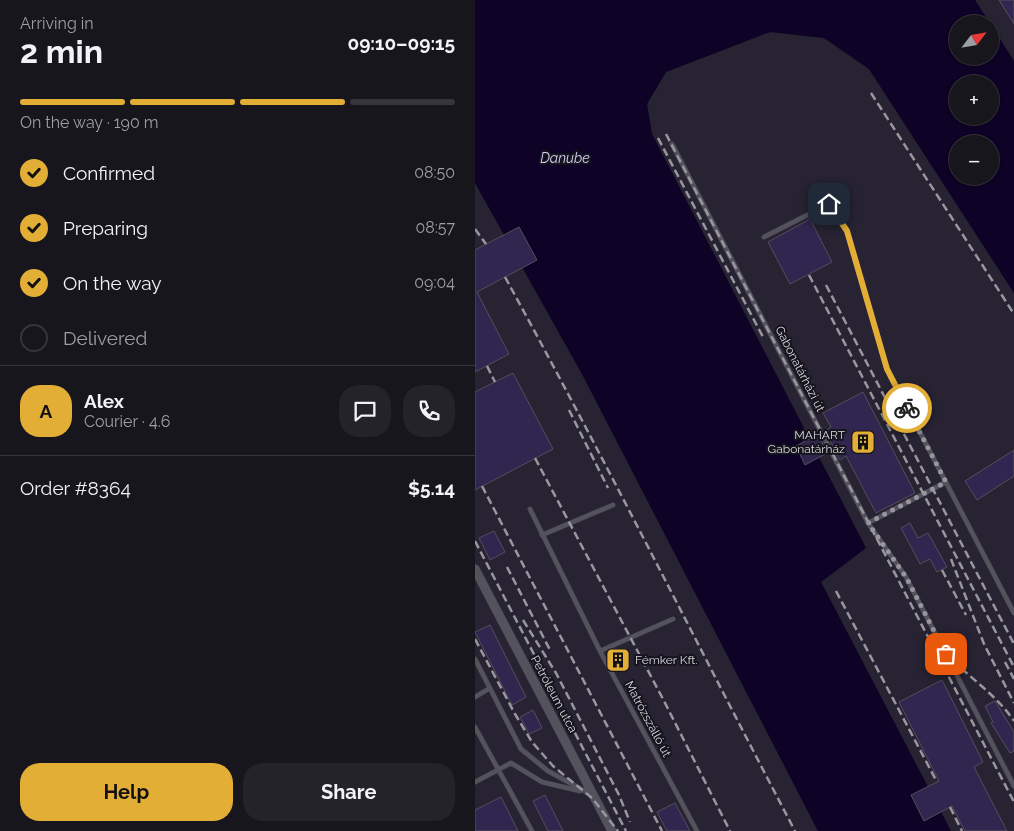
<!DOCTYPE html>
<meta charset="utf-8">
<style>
:root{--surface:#17161d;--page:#24232a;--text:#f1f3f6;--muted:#9e9fa4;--line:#36353b;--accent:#e3ae35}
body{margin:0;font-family:Raleway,sans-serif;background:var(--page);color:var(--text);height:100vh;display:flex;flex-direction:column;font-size:19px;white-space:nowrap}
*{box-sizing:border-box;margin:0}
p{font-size:16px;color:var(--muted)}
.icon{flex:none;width:28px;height:28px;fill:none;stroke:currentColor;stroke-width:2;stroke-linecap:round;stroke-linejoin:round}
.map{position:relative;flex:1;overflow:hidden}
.sheet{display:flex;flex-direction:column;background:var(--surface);width:475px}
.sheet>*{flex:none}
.needle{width:32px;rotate:59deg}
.fabs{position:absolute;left:474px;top:15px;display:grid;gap:10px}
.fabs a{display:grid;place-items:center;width:50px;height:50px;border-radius:50%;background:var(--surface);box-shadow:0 1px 4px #0004,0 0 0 1px var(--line);font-size:25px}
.pin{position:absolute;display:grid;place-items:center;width:42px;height:42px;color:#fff;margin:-21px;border-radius:10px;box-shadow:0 2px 8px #0006}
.courier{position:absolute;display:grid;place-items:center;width:50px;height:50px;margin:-25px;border:4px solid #e3ae35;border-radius:50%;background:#fff;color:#222;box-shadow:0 1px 6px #0007}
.summary em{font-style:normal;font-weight:700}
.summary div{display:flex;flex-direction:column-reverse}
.summary{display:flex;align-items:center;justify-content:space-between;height:85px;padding:0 20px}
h1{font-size:32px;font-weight:700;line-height:38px}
.bar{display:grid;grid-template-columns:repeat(4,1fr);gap:8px 5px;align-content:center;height:60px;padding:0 20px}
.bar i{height:6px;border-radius:4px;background:var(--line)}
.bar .current{background:var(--accent)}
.bar p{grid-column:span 4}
.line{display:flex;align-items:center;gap:12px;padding:0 20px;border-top:1px solid var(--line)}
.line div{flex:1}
.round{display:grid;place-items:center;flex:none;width:52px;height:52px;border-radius:20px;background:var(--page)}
ol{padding:0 20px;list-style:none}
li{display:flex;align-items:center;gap:15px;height:55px}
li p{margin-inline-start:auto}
li .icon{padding:5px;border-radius:50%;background:var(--accent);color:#111;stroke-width:4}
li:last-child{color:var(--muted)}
li i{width:28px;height:28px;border:2px solid var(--line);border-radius:50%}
.button{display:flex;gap:10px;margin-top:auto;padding:10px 20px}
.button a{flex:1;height:58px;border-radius:20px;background:var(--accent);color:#111;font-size:20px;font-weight:700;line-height:58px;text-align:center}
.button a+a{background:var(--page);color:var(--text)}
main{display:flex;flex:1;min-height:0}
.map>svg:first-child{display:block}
.built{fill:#272333}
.water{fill:#0e0226;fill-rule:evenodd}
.building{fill:#312650;stroke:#52505b}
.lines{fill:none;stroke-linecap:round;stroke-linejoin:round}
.lane-casing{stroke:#3a3940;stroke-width:5.5}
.street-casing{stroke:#3a3940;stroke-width:10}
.lane{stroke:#54525d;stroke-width:4.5}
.street{stroke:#54525d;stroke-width:9}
.rail{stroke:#98979f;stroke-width:2.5;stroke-dasharray:8 4;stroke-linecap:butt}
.done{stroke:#97959d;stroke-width:5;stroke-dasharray:0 9}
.route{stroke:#e3ae35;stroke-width:6}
.labels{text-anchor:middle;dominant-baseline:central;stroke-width:4;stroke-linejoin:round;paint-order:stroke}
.street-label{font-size:12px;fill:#d7d6dd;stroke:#16141d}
.poi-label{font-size:12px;fill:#d7d6dd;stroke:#16141d;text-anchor:end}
.water-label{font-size:14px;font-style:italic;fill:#d6cefb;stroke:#16141d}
</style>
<main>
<section class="sheet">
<div class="summary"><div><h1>2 min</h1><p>Arriving in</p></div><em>09:10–09:15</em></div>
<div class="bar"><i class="current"></i><i class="current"></i><i class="current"></i><i></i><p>On the way · 190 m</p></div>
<ol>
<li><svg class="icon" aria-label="check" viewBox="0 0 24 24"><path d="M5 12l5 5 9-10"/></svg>Confirmed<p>08:50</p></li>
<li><svg class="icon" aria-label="check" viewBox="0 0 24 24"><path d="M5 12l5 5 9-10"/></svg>Preparing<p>08:57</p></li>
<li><svg class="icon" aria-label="check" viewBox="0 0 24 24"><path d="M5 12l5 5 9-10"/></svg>On the way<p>09:04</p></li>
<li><i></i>Delivered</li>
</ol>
<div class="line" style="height:90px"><b class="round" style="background:var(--accent);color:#111">A</b><div><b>Alex</b><p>Courier · 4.6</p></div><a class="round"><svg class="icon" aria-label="chat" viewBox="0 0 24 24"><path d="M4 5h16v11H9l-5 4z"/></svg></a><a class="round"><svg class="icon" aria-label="phone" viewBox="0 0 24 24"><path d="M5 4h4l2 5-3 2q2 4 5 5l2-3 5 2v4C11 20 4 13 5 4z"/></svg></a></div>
<div class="line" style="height:65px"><div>Order #8364</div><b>$5.14</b></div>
<div class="button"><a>Help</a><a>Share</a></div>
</section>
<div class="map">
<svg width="539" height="831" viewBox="0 0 539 831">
<rect width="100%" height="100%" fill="#1f1d27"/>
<path class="built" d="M500,0H539V61Z
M295,32L349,38L394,69L539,293V831H476L346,582L391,548L177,134L172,104L191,72Z
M0,183L107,374L343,831H0Z"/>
<path class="water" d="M0,0H500L539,61V293L394,69L349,38L295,32L191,72L172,104L177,134L391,548L346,582L476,831H343L107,374L0,183ZM482,24H515V56H482ZM482,84H515V116H482ZM482,144H515V176H482Z"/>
<path class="building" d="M524,0H539V24Z
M335,219L357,262L315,284L293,242Z
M44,227L62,260L2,292L34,354L0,372V250Z
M38,373L78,449L0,490V392Z
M388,392L440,493L401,513L371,456L365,460L350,431L356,427L348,413Z
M343,434L352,453L330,465L321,446Z
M539,450V476L502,500L490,481Z
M435,523L443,538L453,533L472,567L462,572L455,559L445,564L426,528Z
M19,531L30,552L15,560L4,538Z
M15,625L51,697L37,705L0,632Z
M144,650L152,665L143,670L135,654Z
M467,680L508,762L499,767L532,831H490L477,806L449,821L436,795L464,781L424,702Z
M520,701L539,732V751L535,753L516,723L518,722L510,706Z
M58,710L67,728L54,734L45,717Z
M70,795L88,831H73L58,801Z
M26,797L43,831H0V810Z
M200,803L215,831H192L182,812Z"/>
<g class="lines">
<g class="lane-casing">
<path id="lane" d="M197,144L393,523L431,577L539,786
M289,237L354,204L372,231L412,369L539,613
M55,509L125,651L222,831
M393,523L471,482
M67,535L138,505
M125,651L198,619
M0,659L46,749L73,771L117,795
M0,697L15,688
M0,727L57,831
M0,782L36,763L67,782L105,791"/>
</g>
<g class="street-casing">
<path id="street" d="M0,569L137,831"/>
</g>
<use href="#lane" class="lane"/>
<use href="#street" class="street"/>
<path class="rail" d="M396,93L539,314
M191,134L539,802
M183,138L288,337
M0,229L11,244
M334,275L539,667
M30,277C130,459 223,646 320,831
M351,285L539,644
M12,366L20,382
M94,410L133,488
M60,458L188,699L255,831
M7,486L187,831
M0,541L151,831
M476,559L509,644L539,703
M32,567L75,650
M467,570L491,615
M361,591L462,782
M48,620L81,673L144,795L155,822
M0,639L40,714L57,742L78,766L117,798L143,831
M461,643C485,672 518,690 539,721
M530,662L539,679
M475,807L487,831"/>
</g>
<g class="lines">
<path class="done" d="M432,408L471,482L393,523L431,577L471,654"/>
<path class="route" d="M354,204L372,231L412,369L432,408"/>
</g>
<defs>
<g id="building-square" transform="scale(1.25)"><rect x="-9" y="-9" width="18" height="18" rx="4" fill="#e3ae35" stroke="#16141d"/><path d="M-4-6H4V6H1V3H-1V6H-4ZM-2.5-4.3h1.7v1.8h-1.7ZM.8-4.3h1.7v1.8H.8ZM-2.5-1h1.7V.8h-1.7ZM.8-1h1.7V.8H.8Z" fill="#111"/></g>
</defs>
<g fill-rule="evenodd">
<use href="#building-square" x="388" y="442"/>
<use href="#building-square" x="143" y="660"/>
</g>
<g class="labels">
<g class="street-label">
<text transform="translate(325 369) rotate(63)">Gabonatárházi út</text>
<text transform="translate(79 694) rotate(62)">Petróleum utca</text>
<text transform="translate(173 719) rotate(62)">Matrózszálló út</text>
</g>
<g class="poi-label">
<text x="370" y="435">MAHART<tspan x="370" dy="14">Gabonatárház</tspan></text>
<text x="160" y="660" text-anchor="start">Fémker Kft.</text>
</g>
<g class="water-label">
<text x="90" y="158">Danube</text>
</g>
</g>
</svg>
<div class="fabs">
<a><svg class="needle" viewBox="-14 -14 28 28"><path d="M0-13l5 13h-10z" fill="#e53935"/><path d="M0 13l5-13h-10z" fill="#9e9fa4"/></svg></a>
<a>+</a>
<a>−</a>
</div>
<div class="pin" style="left:471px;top:654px;background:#ea580c"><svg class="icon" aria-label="bag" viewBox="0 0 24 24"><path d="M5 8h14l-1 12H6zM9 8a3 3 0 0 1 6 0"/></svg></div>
<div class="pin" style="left:354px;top:204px;background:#1f2937"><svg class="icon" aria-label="home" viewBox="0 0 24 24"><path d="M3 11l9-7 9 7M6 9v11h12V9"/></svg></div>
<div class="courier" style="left:432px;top:408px"><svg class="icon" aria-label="bike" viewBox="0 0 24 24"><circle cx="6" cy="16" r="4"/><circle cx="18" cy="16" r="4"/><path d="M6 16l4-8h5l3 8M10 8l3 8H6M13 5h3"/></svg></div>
</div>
</main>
